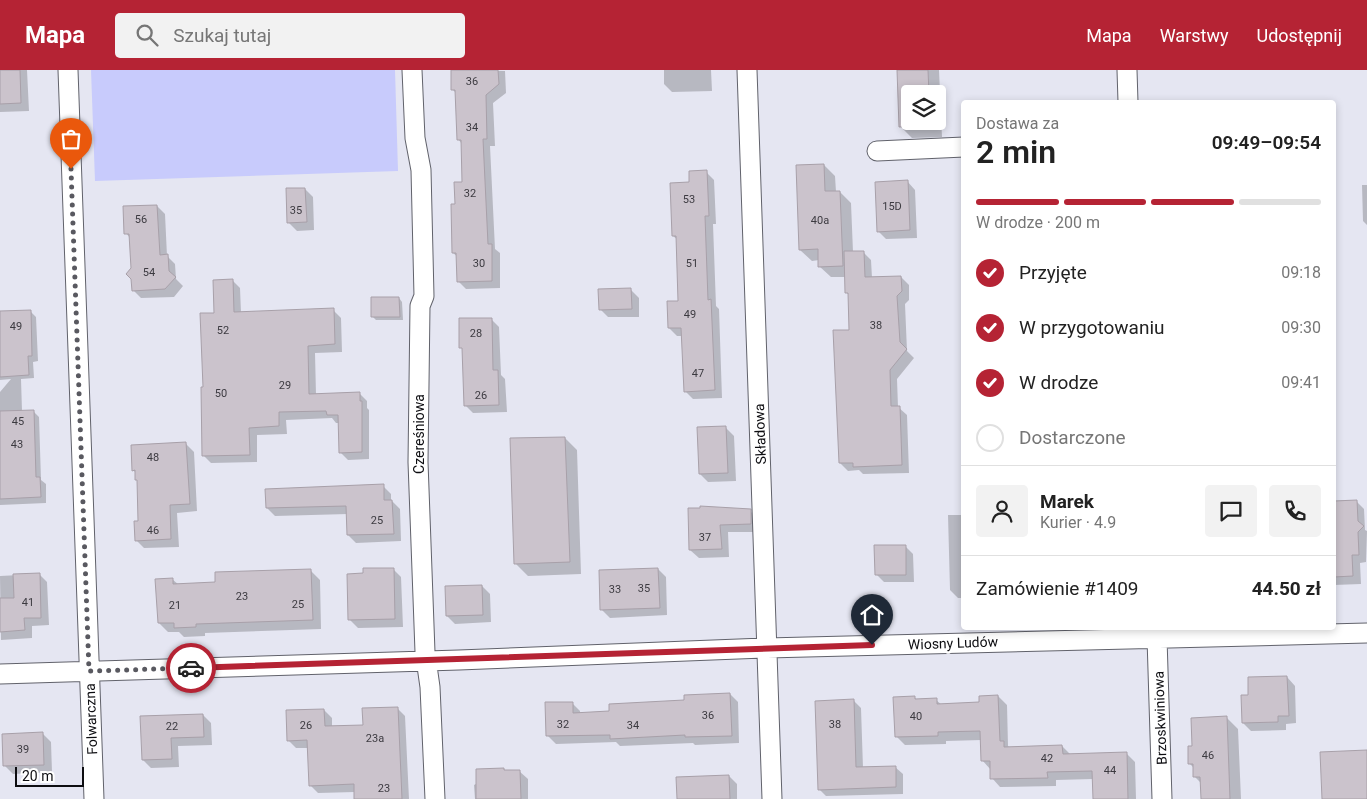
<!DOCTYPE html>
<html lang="pl">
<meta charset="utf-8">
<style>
:root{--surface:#fff;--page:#f2f2f2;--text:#222;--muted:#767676;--line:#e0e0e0;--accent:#b52334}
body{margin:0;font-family:Roboto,sans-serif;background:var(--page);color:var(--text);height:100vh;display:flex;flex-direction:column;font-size:19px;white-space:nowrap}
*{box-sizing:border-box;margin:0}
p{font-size:16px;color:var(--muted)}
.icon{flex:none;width:28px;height:28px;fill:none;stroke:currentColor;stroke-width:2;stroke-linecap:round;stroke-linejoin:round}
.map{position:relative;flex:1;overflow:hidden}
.details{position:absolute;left:961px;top:30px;width:375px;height:530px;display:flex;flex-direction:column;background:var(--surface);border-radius:5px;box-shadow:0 2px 8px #0003}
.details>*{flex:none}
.controls{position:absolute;left:901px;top:15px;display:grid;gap:10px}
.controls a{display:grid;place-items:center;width:45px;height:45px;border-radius:5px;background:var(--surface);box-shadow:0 2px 8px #0003;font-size:25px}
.scale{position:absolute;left:15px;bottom:12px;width:69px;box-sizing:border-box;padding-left:5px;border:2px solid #0d0d11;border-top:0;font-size:14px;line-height:18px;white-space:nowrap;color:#0d0d11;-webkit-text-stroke:4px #fff;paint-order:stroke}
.pin{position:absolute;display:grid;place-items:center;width:42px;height:42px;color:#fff;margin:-51px -21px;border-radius:50% 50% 50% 0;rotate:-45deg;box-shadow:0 0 5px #0007}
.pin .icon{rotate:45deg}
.courier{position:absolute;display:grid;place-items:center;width:50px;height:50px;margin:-25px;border:4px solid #b52334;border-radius:50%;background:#fff;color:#222;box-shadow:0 1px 6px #0007}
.head em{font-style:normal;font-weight:600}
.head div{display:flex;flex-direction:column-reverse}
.head{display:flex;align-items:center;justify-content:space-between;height:85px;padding:0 15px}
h1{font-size:32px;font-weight:600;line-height:38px}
.bar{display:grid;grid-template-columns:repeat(4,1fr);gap:8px 5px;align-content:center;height:60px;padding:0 15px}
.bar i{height:6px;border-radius:4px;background:var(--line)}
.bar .selected{background:var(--accent)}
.bar p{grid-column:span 4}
.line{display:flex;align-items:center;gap:12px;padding:0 15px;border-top:1px solid var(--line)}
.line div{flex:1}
.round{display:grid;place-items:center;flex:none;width:52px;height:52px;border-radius:5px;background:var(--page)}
ol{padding:0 15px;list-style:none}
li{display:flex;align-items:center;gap:15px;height:55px}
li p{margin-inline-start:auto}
li .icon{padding:5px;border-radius:50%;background:var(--accent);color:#fff;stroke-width:4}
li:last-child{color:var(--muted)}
li i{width:28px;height:28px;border:2px solid var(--line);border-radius:50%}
header{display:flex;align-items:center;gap:30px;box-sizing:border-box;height:70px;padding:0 25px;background:var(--accent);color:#fff}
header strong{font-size:24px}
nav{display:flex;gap:28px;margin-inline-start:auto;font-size:18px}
.search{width:350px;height:45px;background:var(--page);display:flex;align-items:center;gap:12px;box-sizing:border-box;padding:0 18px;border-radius:5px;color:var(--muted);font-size:19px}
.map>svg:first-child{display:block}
.green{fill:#c8cbfc}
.shadow{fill:#0003;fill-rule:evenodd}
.building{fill:#cbc3cc;stroke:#a8a0a9}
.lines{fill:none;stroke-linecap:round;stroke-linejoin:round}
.street-casing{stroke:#61626b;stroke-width:21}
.street{stroke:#fff;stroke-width:19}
.done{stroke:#595960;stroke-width:5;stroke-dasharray:0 9}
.route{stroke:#b52334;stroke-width:6}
.labels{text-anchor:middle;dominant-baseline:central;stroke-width:5;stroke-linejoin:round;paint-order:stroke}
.number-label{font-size:11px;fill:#3c3a40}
.street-label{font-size:14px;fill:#0d0d11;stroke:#fff}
</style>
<header>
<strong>Mapa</strong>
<div class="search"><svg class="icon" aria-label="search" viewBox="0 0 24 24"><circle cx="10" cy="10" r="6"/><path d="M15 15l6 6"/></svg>Szukaj tutaj</div>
<nav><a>Mapa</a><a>Warstwy</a><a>Udostępnij</a></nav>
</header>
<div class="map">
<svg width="1367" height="729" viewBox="0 0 1367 729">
<rect width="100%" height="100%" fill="#e5e6f2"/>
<path class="green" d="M91,0H395L398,101L95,111Z"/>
<path class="shadow" d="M0,0H27L29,41L0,42Z
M452,0L505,1L506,23L493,33L495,76H490L495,179L500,183V218L466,219L458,211V187L453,183L456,135L464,113L462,74L458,69L457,24L453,20Z
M664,0H711L712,21L672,22L664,14Z
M898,0H939L942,67L912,68L900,56ZM910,24H938V51H910Z
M824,95L835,106L836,122H840L851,133L853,182H863L871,190L872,208L901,207L909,215V230L905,234L907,281L914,288L897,309L898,337L907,345L909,403L863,404L859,400L848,401L840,393L851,261L849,225L846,222V207H831L819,196V190L812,191L800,180Z
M706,102L714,110L716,154H713L716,236L719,239L722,328L693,329L685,321L682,266H677L669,258L680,232L678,170L673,166L690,113Z
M907,111L915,120L917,168L886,169L878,161Z
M1362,115H1367V155L1363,151Z
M305,119L313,127L314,160L297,161L289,153Z
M157,136L165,144L167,186L175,194L176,209L183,216L174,227L141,228L133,220L130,168L126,163Z
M232,210L240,218L241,243L333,240L341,248L342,282L315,283L316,325L359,323L367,331V338L369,340V389L348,390L340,382L339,353H336L332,348L286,350L287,364L257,365V392L211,393L203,385L204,318L215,244Z
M631,220L639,228V247H608L600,239Z
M399,228L402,232L403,250H376L373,247Z
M30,241L36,247L38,291L33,292L34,308L21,309L22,341H33L39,347L41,410L46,414V433L0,435V322L11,309L0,310V242Z
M491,249L499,257L501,305L505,309L507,342L473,343L465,335L463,280L461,277Z
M726,358L734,366L736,411L708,412L700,404Z
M565,368L577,380L581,504L528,506L516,494Z
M186,374L194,382L197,441L177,443L179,477L144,478L136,470L140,452L138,411L136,403L133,400Z
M383,416L391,424V430L400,439L401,471L356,473L348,465V444L275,446L267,438Z
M1356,431L1364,439L1365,460L1367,461L1366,492L1360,493L1361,514L1334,515V432Z
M689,439L750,441L758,449L759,462H728L729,487L699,488L690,480Z
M948,445H964V528H958L950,520Z
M905,476L913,484L914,512H884L876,504Z
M393,499L401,507L403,557L358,558L350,550Z
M658,499L666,507L667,545L610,548L602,540Z
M310,500L320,510L321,559L205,563V566L184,567L179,562H168L159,553L172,509L179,515L216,513Z
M39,504L47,512L49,555L32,556V568L1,570L0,506Z
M482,516L490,524L491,552L455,554L447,546Z
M1287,607L1295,616L1296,653L1286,654V660L1251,661L1243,653L1250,626Z
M730,624L738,632L739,673L695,675L693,673L620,676L616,672L556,674L548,666L572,633L580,641V644L611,643Z
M998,626L1007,635L1008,676L1010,678L1062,676L1071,685L1126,683L1135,692L1136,729H1094L1093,709L1056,710V716L1000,717L992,708L991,700L982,690V670L946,671V674L905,675L896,666L915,628L917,630H936L942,635L980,633Z
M854,631L861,638L863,698L895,697L903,704V724L826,726L819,719Z
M397,638L405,646L409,729H356L355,722L318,723L310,715L309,678H296L288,670L324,640L332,648V657L364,656Z
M203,645L211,653L212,675L178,676L179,697L151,698L143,690L142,647Z
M1227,648L1238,659L1241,729H1202V714L1195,707L1194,698L1189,693L1194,677Z
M43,664L51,672L52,702L13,704L5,696Z
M504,699L506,701H519L528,709V729H475L474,715Z
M729,706L737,714V729H678Z"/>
<path class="building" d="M0,0H20L21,33L0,34Z
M451,0H498L499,14L486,25L487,69H483L488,174H492V211L457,212L456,183H452L451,134H455L454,112H462L461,70H457L455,20H451Z
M897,0H928L929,24H910V51H930V56L899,57Z
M824,94L825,121H840L843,196L818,197V179L799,180L796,95Z
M707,100L709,146H705L708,230L711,229L715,320L684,322L681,258H668L667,231H678L676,166H672L670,113L689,112V101Z
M908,110L910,160L877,162L875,112Z
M286,118H305L307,152L287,153Z
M157,135L160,185L168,184L169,201L176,207L165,219L132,221L131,209L126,204L131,198L129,164H124L123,136Z
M844,181H864L865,207L901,206L902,221L897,226L900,272L907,279L890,300L891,336H900L902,395L853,397V393H839L833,260H849L848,223H845Z
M233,209L234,242L334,238L335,274L308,276L309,324L360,322V331H362V382L339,383L338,345H327L326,341L279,342V356L249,358L250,385L202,386L201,317H203L200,243H214L213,210Z
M631,218L632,239L599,240L598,219Z
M371,227H399L400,247H371Z
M31,240L32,286H28L29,305L0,307V241Z
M459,248H492L493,300H498L499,335L464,336L462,278H459Z
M34,340L36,407H40L41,427L0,429V341Z
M726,356L728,403L699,404L697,357Z
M565,367L570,492L514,494L510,368Z
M186,372L190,434L170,435L171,469L135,471L134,451H138L137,410H135V400L132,401L131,375Z
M384,414V430H392L394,464L347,465L346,436L266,438L265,419Z
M1357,430L1358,451L1364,456L1358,462L1359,485H1352L1353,506L1334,507V431Z
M700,436L751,439V454L720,455L722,479L689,480L688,438H700Z
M874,475H906V505H875Z
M363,498H394L395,549L348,550L347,504L363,503Z
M658,498L660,538L600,540L599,500Z
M311,499L313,550L196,554V557L174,558V553H158L155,509L173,508V514L215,512V502Z
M40,503L41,548H24L25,560L0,562V528H14L13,504Z
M482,515L483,545L446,546L445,516Z
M1287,606L1289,646H1278V652L1242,653L1241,625H1248V607Z
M730,623L732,666L685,667V665L610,669V665L546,666L545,632H573V643L609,641V634L684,630V625Z
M998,625L1000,671H1004V677L1062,675L1063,684L1127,682L1128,729H1093L1092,701L1047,702L1048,708L990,709V691H981L980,661L938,662V666L895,667L893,627L915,626V629L937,628V634L979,632V626Z
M854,629L856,697L896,696V717L818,720L815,631Z
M398,637L402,729H354V714L309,716L307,670L287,671L286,640L324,639L325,656L363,655L362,638Z
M203,644L204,667L171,668L172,689L142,690L140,646Z
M1227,646L1230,729H1201L1200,707H1193V694H1188V676H1192L1191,648Z
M43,662L44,695L3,696L2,664Z
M1367,680V729H1322L1320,682Z
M504,698V700H520L521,729H476V699Z
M729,705L730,729H677L676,707Z"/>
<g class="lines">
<g class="street-casing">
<path id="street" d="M68,0L94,729
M412,0L415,68L421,100L424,226L420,236L418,392L425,582L430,617L435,729
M747,0L772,729
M1127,0L1128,32
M877,81L964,77
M1157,568L1162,729
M0,604L459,590L767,578L1367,563"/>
</g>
<use href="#street" class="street"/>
</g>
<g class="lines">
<path class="done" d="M71,99L89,601L191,598"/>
<path class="route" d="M191,598L872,575"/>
</g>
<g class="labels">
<g class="number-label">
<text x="472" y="11">36</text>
<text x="472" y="57">34</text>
<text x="470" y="123">32</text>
<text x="689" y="129">53</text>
<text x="892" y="136">15D</text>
<text x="296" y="140">35</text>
<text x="141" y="149">56</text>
<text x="820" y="150">40a</text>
<text x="479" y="193">30</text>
<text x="692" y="193">51</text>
<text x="149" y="202">54</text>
<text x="690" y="244">49</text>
<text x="876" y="255">38</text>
<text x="16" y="256">49</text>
<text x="223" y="260">52</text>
<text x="476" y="263">28</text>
<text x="698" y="303">47</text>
<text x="285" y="315">29</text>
<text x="221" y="323">50</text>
<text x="481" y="325">26</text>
<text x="18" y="351">45</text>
<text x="17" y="374">43</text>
<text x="153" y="387">48</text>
<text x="377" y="450">25</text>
<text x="153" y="460">46</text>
<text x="705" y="467">37</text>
<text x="644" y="518">35</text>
<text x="615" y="519">33</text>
<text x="242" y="526">23</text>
<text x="28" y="532">41</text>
<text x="298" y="534">25</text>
<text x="175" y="535">21</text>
<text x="708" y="645">36</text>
<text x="916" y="646">40</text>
<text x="563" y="654">32</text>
<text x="835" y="654">38</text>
<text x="306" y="655">26</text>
<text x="633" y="655">34</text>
<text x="172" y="656">22</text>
<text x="375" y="668">23a</text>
<text x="23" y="679">39</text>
<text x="1208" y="685">46</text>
<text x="1047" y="688">42</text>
<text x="1110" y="700">44</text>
<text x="384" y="718">23</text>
</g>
<g class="street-label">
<text transform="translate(419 364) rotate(-90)">Czereśniowa</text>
<text transform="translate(760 364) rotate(-92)">Składowa</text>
<text transform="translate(953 573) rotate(-2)">Wiosny Ludów</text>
<text transform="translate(1160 648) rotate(-92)">Brzoskwiniowa</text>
<text transform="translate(91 649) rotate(-92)">Folwarczna</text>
</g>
</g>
</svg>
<div class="controls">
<a><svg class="icon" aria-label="layers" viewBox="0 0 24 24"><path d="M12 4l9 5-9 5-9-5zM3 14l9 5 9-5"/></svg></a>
</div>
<div class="scale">20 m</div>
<div class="pin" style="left:71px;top:99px;background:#ea580c"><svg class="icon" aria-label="bag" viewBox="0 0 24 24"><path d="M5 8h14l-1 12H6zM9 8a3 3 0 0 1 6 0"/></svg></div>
<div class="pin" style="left:872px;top:575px;background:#1f2937"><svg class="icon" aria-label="home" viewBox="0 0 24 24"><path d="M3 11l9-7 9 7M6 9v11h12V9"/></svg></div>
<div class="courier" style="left:191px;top:598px"><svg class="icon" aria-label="car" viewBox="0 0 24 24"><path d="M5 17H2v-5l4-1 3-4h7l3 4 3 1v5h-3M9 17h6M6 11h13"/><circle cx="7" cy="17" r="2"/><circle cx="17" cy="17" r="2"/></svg></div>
<section class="details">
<div class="head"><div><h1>2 min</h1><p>Dostawa za</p></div><em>09:49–09:54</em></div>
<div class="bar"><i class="selected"></i><i class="selected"></i><i class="selected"></i><i></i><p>W drodze · 200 m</p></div>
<ol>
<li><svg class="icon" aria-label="check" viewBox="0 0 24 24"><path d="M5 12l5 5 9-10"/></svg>Przyjęte<p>09:18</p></li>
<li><svg class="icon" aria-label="check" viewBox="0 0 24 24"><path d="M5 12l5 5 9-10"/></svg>W przygotowaniu<p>09:30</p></li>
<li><svg class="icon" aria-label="check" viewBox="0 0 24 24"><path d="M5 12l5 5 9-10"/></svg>W drodze<p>09:41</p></li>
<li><i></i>Dostarczone</li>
</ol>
<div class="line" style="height:90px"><a class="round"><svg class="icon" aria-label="person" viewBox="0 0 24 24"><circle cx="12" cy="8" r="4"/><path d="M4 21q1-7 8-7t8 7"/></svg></a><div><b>Marek</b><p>Kurier · 4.9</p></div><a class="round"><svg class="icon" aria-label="chat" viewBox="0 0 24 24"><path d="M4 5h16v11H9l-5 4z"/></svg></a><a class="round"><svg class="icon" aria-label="phone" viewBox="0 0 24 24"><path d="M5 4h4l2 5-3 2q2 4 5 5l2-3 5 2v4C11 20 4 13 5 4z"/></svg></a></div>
<div class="line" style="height:65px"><div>Zamówienie #1409</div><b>44.50 zł</b></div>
</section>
</div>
